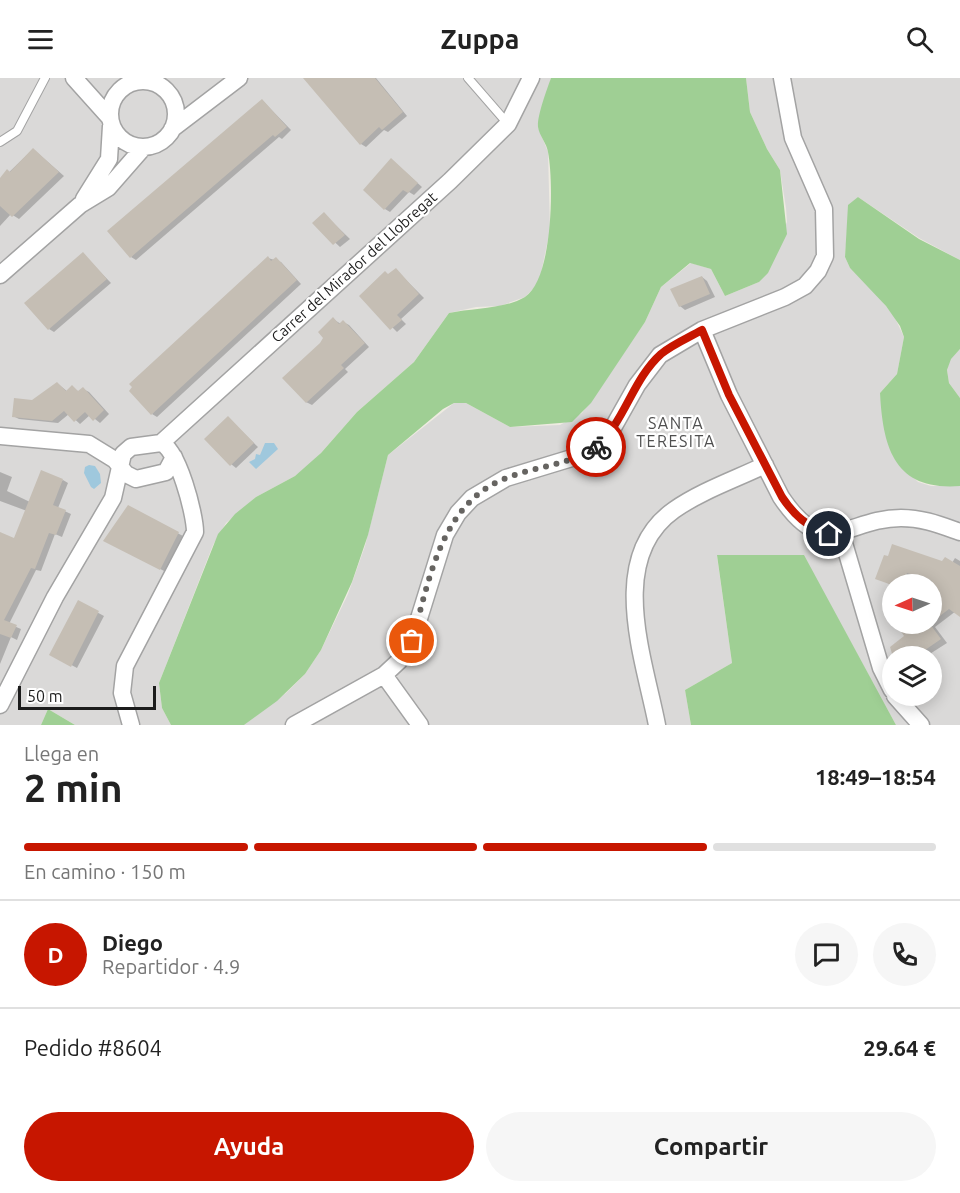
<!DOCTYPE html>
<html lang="es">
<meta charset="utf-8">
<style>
:root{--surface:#fff;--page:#f6f6f6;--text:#222;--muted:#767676;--line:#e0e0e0;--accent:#c71600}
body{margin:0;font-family:Ubuntu,sans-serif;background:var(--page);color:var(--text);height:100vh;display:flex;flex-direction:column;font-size:22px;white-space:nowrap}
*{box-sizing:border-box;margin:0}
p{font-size:20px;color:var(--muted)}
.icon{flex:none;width:33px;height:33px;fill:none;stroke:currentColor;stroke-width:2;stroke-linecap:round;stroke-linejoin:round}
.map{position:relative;height:647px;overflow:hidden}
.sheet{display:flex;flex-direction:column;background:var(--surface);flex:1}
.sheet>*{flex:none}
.needle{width:39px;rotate:267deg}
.buttons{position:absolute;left:882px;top:496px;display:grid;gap:12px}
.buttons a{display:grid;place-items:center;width:60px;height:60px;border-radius:50%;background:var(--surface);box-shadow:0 3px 15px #0003;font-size:30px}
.scale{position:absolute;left:18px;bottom:15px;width:138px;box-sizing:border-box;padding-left:6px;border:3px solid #1c1c1c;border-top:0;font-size:16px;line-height:21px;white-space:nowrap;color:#1c1c1c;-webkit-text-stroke:4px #fff;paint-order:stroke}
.pin{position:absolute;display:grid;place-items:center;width:51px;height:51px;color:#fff;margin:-26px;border:3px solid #fff;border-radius:50%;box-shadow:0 2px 6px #0007}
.courier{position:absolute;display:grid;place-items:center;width:60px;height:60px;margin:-30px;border:4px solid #c71600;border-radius:50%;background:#fff;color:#222;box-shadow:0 2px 8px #0007}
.headline em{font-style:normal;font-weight:700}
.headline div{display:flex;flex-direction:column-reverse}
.headline{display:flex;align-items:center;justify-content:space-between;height:102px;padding:0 24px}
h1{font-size:39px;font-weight:700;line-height:45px}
.bar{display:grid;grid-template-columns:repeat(4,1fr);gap:9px 6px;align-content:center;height:72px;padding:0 24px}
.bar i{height:8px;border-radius:4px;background:var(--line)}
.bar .selected{background:var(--accent)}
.bar p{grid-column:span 4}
.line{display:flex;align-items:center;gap:15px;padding:0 24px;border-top:2px solid var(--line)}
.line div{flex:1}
.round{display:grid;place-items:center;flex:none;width:63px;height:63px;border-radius:32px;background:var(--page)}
.cta{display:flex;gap:12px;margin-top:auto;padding:12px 24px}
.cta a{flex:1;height:69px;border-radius:36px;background:var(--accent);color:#fff;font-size:24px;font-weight:700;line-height:69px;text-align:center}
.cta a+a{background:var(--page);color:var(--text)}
header{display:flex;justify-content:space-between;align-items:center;height:78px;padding:0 24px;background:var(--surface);font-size:27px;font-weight:700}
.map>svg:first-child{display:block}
.residential{fill:#dad9d8;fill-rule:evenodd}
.forest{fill:#9fcf94}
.water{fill:#9fc8dd}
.shadow{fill:#0003}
.building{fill:#c5beb4}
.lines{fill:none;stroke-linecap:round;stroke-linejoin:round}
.service-casing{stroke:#a3a3a3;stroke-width:10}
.minor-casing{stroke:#a3a3a3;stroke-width:19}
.service{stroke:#fff;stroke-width:8}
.minor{stroke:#fff;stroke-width:16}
.done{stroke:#666461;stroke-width:6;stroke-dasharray:0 10.8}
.route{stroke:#c71600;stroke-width:8}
.labels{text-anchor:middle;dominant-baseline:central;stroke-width:4.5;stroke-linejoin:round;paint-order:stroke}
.street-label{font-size:15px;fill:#1c1c1c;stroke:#fff}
.neighbourhood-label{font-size:16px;letter-spacing:1.5px;fill:#4f4f4f;stroke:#fff}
</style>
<header><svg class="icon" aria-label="menu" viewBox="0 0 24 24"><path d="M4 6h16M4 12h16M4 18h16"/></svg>Zuppa<svg class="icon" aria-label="search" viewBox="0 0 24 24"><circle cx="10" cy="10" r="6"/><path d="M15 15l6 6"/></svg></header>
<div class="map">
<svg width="960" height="647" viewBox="0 0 960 647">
<rect width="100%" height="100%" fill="#eeebe1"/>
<path class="residential" d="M0,0H551L538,49L548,74L550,152L540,200L534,210L525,219L500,228L476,229L449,235L414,284L357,334L313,384L295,398L256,419L226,445L213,467L159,605L162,630L171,647H75L48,631L41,647H0Z
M746,0H960V182L919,160L858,119L848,139L845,179L850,190L877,217L894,238L904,259L897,296L880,315L885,353L893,378L918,404L931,408H960V647H896L803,477L717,478L732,585L685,612L691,647H244L286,615L305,596L321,572L348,516L365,468L388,377L454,325H466L510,349L560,347L582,335L645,244L661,209L691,185L711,191L725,218L759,204L787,144L786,130L780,92L767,71L750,34ZM892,507H932V546H892ZM892,579H932V618H892Z
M960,271V320L949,305L947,292L950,281Z"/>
<path class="forest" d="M551,0H746L750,34L767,71L780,92L787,156L768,195L759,204L725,218L711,191L690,185L661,209L645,244L591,325L572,344L510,349L466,325H454L443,331L388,377L368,457L352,504L321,572L305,596L277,623L244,647H171L162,630L159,605L218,456L235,436L256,419L295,398L321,375L357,334L414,284L449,235C473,230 505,231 525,219C553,201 554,105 548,74C547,66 539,57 538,49C537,38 547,11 551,0Z
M858,119L919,161L960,182V271L951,281L947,292L949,305L960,320V408C895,413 883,371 880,315L897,296L904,259L900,248L886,228L850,190L845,179L848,127Z
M717,477H804L896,647H691L685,612L732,585Z
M48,631L75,647H41Z"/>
<path class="water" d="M265,365H274L278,371L256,391L249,384L255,381L256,376L260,377Z
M89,387L95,388L100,396L101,405L94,411L91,409L84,395L85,389Z"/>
<path class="shadow" d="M309,0H376L407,38L388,54L384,52L366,69L361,66Z
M262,22L291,52L282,61L279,59L136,182L131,179Z
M33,71L64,98L19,141L11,136L0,148V103Z
M392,82L422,109L414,117L409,114L390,134L385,131Z
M324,136L350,161L340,169L314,145Z
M83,176L111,205L54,254L49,251Z
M268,180L281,184L301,206L157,339L152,336Z
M396,192L424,220L401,241L406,246L397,254L361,218Z
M702,199L707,203L715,219L685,232L680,228Z
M333,241L341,246L343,244L349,247L369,269L345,291L348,294L312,327L306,324L321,266Z
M57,305L68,314L72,309L79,314L83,311L89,314L109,336L100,345L90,337L80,346L69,336L58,345L19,341L13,338Z
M228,340L258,369L236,390L231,386Z
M0,394L12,399L7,413L30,424L63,402L68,405L58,430L71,436L62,459L55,456L41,493L36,492L9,546L21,551L17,562L11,559L0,586V456L15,462L27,433L0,423Z
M128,429L183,458L166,494L105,462Z
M955,480L960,483V535L956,533L935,549L947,565L925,579H895L906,558L898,546H932V507H892L877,500L943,485H952Z
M78,524L104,538L77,590L51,576Z"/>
<path class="building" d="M303,0H375L403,34L382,52L379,49L360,67Z
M262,21L287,49L275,59L273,57L130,180L107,153Z
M33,70L59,94L12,139L0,128V100L7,91L10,94Z
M391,80L418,105L408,115L403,112L384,132L363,112Z
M324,134L345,157L333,167L312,145Z
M83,174L107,201L48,252L24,225Z
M268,178L271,183L276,179L297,202L151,337L129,313L132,309L129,306Z
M396,190L419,216L397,237L402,242L390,252L359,218L385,193L388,196Z
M702,198L710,216L679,229L670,211Z
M333,239L339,246L343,242L365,265L341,287L344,290L306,325L282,300L320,265L323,260L318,254Z
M57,304L66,313L72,307L78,313L83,309L104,332L93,343L85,334L74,344L64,333L52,343L12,339L14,320L32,322Z
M228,338L254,365L230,388L204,361Z
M41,392L63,401L53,427L66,432L56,457L49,455L35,491L31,490L4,542L17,547L11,560L0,556V454L14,460Z
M128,427L179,454L160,492L103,463Z
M892,466L942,483L945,479L960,488V539L949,531L932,544V503L907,495L903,507H892L875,501L884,477L888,478Z
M78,522L99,533L71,589L49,577Z
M896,546H930L941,561L915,579H893L890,569L904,558Z"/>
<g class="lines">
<g class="service-casing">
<path id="service" d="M468,0L508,46
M0,64L17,53L45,0"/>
</g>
<g class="minor-casing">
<path id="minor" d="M74,0L109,39
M110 36a33 33 0 1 1 66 0a33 33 0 1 1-66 0Z
M172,51L239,0
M84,121L109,81L111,48
M0,197L80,127L108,110L143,70
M702,252L729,317L781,419C825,485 847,440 901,440C923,440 940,447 960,454
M0,358L89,366L115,382L126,396L136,401L166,394L174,379
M161,365L450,103L508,46L531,0
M841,455L881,590L892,612
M384,597L420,647
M895,618L921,647
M0,627L55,519L113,420L123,376L131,369L161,365C178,371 195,436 195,454L125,588L122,615L131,647
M294,647L384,597L399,583L412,563L445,457L458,435L472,420L506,400L585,376L610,355L637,307L660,277L702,252L785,219L805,208L818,193L825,178L824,131L793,60L782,0
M657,647C644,580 606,480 674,432C701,413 736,401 765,387"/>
</g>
<use href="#service" class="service"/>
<use href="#minor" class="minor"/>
</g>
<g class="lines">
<path class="done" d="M412,563C429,504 440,427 504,401C535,388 568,388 596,369"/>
<path class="route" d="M596,369C625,344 632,302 661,276C673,266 688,260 702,252L729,317L782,419C794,437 807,449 829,456"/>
</g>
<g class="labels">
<g class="street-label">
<text transform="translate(354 189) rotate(-42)">Carrer del Mirador del Llobregat</text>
</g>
<g class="neighbourhood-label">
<text x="676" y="345">SANTA<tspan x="676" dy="18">TERESITA</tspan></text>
</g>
</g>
</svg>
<div class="buttons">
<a><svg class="needle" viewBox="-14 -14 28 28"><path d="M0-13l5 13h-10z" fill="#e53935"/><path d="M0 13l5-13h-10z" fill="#767676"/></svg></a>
<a><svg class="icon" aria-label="layers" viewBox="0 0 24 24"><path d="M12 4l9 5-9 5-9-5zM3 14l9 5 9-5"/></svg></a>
</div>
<div class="scale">50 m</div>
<div class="pin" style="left:412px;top:563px;background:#ea580c"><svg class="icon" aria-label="bag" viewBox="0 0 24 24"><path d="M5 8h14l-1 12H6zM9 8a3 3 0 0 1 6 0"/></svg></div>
<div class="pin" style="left:829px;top:456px;background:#1f2937"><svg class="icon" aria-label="home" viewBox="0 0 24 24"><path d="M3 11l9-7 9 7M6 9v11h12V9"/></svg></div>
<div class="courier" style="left:596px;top:369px"><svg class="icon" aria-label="bike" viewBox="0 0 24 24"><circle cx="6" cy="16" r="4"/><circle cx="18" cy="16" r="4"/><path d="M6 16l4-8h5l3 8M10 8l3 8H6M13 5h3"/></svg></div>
</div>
<section class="sheet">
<div class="headline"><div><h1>2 min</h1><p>Llega en</p></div><em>18:49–18:54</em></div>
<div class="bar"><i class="selected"></i><i class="selected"></i><i class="selected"></i><i></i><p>En camino · 150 m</p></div>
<div class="line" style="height:108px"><b class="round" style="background:var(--accent);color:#fff">D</b><div><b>Diego</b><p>Repartidor · 4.9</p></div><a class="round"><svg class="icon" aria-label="chat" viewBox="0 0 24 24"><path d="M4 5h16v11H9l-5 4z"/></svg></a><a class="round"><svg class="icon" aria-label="phone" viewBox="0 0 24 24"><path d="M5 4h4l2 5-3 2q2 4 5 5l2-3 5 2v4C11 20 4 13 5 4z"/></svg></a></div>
<div class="line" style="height:78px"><div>Pedido #8604</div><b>29.64 €</b></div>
<div class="cta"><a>Ayuda</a><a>Compartir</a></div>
</section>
